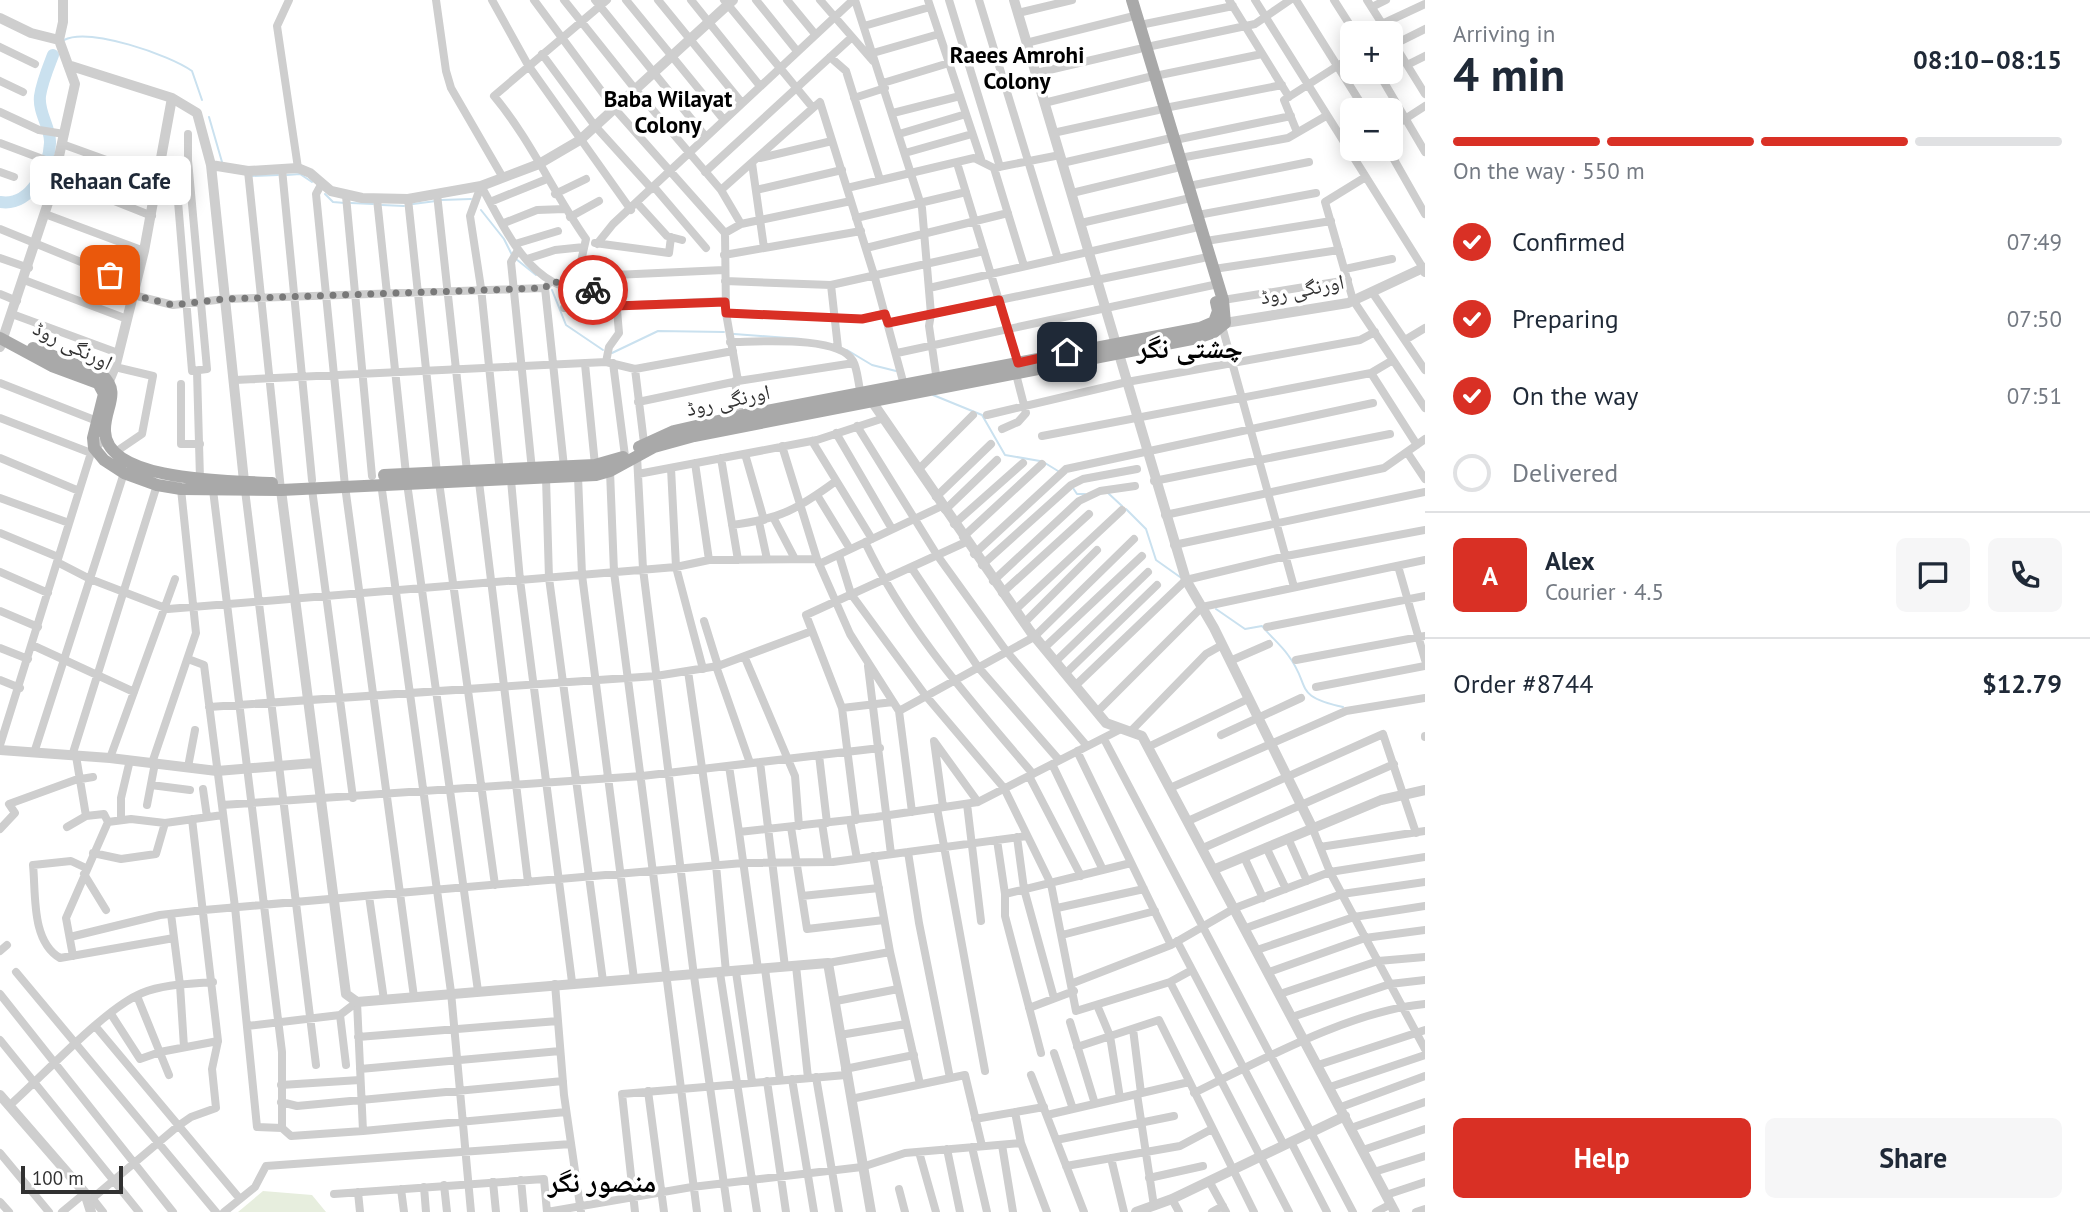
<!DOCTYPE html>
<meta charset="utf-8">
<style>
:root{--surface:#fff;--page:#f6f6f7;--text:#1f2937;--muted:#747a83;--line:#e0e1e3;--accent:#d93025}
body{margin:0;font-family:"PT Sans","Noto Naskh Arabic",sans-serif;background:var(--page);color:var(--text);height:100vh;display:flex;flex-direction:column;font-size:26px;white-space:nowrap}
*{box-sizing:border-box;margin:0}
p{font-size:23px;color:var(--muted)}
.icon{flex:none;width:38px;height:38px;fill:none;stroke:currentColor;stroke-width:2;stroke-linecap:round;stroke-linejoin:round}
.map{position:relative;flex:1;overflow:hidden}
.panel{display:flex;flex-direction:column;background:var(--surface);width:665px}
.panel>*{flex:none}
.buttons{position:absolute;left:1340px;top:21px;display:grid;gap:14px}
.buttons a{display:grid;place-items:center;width:63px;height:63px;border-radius:10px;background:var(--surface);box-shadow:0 4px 18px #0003;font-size:35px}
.scale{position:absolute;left:21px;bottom:18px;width:102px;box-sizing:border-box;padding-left:7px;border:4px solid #313131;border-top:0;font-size:19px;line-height:24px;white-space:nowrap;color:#313131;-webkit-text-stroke:5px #fff;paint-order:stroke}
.pin{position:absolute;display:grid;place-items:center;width:60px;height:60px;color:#fff;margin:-30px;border-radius:14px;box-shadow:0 4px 10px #0006}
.courier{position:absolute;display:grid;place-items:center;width:70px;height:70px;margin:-35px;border:5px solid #d93025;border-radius:50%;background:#fff;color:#222;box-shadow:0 2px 9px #0007}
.bubble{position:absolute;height:49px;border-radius:10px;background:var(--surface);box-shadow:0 4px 18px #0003;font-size:23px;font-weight:700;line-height:49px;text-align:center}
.head em{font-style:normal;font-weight:700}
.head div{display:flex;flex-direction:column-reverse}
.head{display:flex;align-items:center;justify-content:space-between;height:119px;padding:0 28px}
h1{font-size:46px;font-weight:700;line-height:52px}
.bar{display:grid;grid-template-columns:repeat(4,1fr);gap:10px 7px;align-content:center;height:84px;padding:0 28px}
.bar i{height:9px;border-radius:5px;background:var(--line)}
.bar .selected{background:var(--accent)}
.bar p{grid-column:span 4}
.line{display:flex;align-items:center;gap:18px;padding:0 28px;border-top:2px solid var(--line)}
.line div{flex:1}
.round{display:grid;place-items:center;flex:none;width:74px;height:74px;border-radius:10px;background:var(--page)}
ol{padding:0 28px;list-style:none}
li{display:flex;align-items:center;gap:21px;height:77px}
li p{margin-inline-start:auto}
li .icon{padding:7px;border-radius:50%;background:var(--accent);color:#fff;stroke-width:4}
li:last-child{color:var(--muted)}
li i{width:38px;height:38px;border:4px solid var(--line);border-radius:50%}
.cta{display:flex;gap:14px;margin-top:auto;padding:14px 28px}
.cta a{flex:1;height:80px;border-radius:10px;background:var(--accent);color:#fff;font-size:28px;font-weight:700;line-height:80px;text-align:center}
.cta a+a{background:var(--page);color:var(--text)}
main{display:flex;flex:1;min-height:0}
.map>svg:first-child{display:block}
.green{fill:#e7eede}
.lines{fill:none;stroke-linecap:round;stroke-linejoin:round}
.stream{stroke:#cae1ef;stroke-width:2}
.river{stroke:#cae1ef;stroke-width:12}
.minor{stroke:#cecece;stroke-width:8}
.tertiary{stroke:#cecece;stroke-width:10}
.primary{stroke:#a9a9a9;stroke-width:12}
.done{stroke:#797979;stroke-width:7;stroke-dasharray:0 12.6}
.route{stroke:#d93025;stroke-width:9}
.labels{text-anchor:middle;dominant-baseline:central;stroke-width:7;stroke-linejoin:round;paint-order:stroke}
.street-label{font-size:21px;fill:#313131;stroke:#fff}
.neighbourhood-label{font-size:23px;font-weight:bold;fill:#000;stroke:#fff}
.district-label{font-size:28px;font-weight:bold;fill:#000;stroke:#fff}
</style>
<main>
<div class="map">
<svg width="1425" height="1212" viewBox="0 0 1425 1212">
<rect width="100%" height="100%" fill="#fff"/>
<path class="green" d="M263,1191L312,1195L326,1212H238Z"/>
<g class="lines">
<path class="stream" d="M64,40C89,27 170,55 192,71L202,100
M209,117L222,162
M287,175L300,174L312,182
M252,176L278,175
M325,194L333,202L345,203
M441,200L471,199
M351,203L373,204
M413,204L436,201
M382,205L404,206
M481,210L504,239L512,255
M516,259L536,275
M552,290L566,325L603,350
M734,334L801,339
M847,350L872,365L896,371
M612,353L658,331L724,332
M933,395L982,415L1005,455L1040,461
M1045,463L1058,471
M1073,488L1077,494H1085
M1108,493L1122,506
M1126,509L1146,529L1156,560L1180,577
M1216,609L1245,629L1262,626C1270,636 1281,645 1288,655C1312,687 1292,696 1343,707"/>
<path class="river" d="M0,202C30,207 49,169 50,143C51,128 38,113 40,96C42,82 48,68 53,55"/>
<path class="minor" d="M289,0L277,26L298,168
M436,0L446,71L451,88L502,176
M492,0L528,65L631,210
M534,0L614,108L725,233
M564,0L635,89L721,190L813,108L724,0
M595,0L706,137
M626,0L724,120
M658,0L742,103
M691,0L760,86
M756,0L797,51
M787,0L815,34
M820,0L873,61
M855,0L922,208L931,314L929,326L937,381
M928,0L982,162
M949,0L1000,167
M979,0L1058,259
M1229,0L1289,97
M1255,0L1423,268L1425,267
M1296,0L1365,110
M1334,0L1355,33
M1367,0L1388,33
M1372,7L1386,0
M1018,13L1072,0
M1382,24L1425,4
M1140,25L1233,6
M864,26L930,7
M1391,39L1425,94
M1026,43L1130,17
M1395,44L1425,29
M0,47L35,64
M1147,47L1255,24L1290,0
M873,53L939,34
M542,54L595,126L652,189
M830,57L846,71L880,180
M1407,65L1425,56
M1378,72L1425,152
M1036,73L1139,49
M1155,76L1262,54
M0,81L23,92
M883,83L949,63
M854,98L885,88
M1044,103L1149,77
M813,108L820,102L875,278L904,385
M1165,108L1282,85
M0,112L39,130L64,134
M893,113L960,96
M1391,128L1425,106
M1297,132L1284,100L1353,56
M1053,133L1158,110
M899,134L966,114
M1175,140L1291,116
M0,143L48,161L58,159
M62,144L159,179
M1388,149L1425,214
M905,153L972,134
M1350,155L1360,149
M760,158L832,141
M1180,158L1288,138L1326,116
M752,163L764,248
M957,163L1018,363
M1062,163L1167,139
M994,168L1024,266
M282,169L312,480
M160,170L179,175L177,189L192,371L207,369L188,160V134
M248,171L281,490
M0,172L14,177
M705,172L852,37
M54,177L152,216
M1364,178L1325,202L1353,300L1425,408
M322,183L316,194L345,486L414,997
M481,186L470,216L481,288L500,473
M481,186C500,219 519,264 553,282C570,291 594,290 613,292
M1189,186L1309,162
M654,187L706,248
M847,188L974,158L994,168L1060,155
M721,190L741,224
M756,190L842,170
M1072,193L1176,168
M437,194L467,471
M555,194L586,179
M346,196L372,476
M377,199L406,474
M408,199L437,473
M490,202L547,179
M637,203L667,236L682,240
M45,214L144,251
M1198,215L1316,193
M570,217L599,201
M856,218L966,192
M504,223L537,210L565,209
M1081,223L1186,199
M0,229L135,284
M1206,241L1331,221
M595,243L669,253L671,237
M515,244L558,231
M597,244L613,224L853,0
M866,248L1008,213
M518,250L511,262L532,470
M724,255L861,231
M0,258L29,268
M527,259L555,250L584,247
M1214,269L1339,250
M1345,269L1392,259
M579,272L614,275L724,270
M24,280L127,319
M725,281L831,285L984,251
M831,285L838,348
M545,288L564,467
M575,288L586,239C553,192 530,139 494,96L607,0
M929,288L1194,228
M1372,292L1425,370
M0,294L17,301
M133,295L173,305L225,299L545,288L551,281
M1223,300L1348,280
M564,308L725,301
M726,313L862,319L885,314
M12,314L118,353
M888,323L1203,258
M1222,326L1294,587
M1405,340L1425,328
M730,342C757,342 839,335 853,361C858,370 858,384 861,394
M897,353L1218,284
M606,362L609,347L619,333L614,275
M613,363L625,456
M585,364L595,465
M115,367L153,376L142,434L117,451
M635,369L644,443
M197,371L200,479
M1371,373L1417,445
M235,380L606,362L635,369L733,351
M735,381L740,416
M738,381L726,313L725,233L741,224L851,201
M0,383L97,421
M181,384V444H200
M638,402L738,381L854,363
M987,415L1127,382L1360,340L1375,332
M0,418L91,453
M857,426L937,555L1007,652L1087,746
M1002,429L1018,422L1026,413L1016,374
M836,433L892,529
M1042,436L1371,373L1393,360
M812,441L872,539
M782,446L817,559
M1407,452L1425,479
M745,454L764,520
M637,456L643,569L694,976L728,1212
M0,458L79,491
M721,458L738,560
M695,463L709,560
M671,468L676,567L703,669
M918,470L973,415
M610,471L614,572L697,1212
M638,474L817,440L884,418
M578,476L582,575L634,979
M546,478L549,578L603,981
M511,480L520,580L572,982
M1154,481L1390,434
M439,482L495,885
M479,482L528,882
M381,483L451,992L471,1212
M407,483L478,991
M312,489L353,798
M213,490L282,1052V1128L291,1136L363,1131
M245,490L316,1065
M817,495L850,549
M936,497L991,444
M0,498L69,523
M945,510L997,460
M1165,515L1384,468L1425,439
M773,517L795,559
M759,522L767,559
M954,524L1023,463
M732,525C780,519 798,509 836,481
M0,533L58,557
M963,537L1042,464
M865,542C906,629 971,701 1033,774
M1174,545L1425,492
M974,554L1066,469L1373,403
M839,555L851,594L926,696L1004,788L1051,884L1076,1011L1170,982L1192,970
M57,562L90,579L168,609L676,567L709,560L817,559L850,634L899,711L912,812
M819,564L942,506
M982,565L1071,485L1083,479L1137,469
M1398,566L1425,660
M911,567L978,667L1059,760
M0,572L48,593
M993,581L1079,501L1100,491L1135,486
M1002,593L1089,514
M1015,610L1122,510
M0,611L38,627
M704,621L718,666
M1024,623L1097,550
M1267,627L1425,596
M32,645L134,692
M0,648L28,659
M1044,648L1142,556
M745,658L795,776L799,826
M188,659L204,665L235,907L257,1127L282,1128
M1296,660L1425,636
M1230,661L1269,644
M1055,662L1148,572
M716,666L750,763
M868,666L891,854
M688,671L716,865L726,972
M1065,674L1157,585
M0,680L20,688
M1075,686L1186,580L1286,556L1425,530
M1316,687L1425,666
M209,707L656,676L718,666L812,631
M842,708L893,702
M899,711L1034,637L1134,539
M1097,712L1202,607L1425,560
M1130,732L1206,654L1222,645
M1221,735L1301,698
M1425,736V737
M1104,739L1353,1212
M0,745L91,453L106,437
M1148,747L1248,699
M1077,751L1171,945
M34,753L124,473
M819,755L827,823
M72,756L157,485
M76,756L86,816
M110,758L175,579
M760,762L785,967
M152,763L196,633L181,489
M1052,764L1103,870
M729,766L739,832
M188,767L195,730
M1029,776L1081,876
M151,785L190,790
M1170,788L1346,711L1425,698
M203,789L207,817
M967,804L981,921
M147,805L155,763
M222,805L642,776L880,748
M943,807L934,741L978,802
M937,808L985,1071
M121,819V798L130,760
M850,820L857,859
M856,820L842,708L806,615L966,542
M1188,821L1383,734L1416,833
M822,823L828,862
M67,827L86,816L104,814L108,822
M791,827L807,929L884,920
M1312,827L1330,872L1425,1049
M0,829L15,813L9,804L75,780L93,777
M1017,837L1024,889L1054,998
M1288,838L1307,881
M997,840L1005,894
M1266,847L1286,889
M1320,847L1425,831
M1203,848L1394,764
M908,852L919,923L950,1078
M93,853L121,859L156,854L165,823
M873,856L890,952L920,1084
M1244,857L1263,898
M86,868L71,861L33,865C36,894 31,941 60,958L174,938
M84,874L106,910
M369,896L384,1000
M802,896L879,888
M1057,908L1144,889
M171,914L180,985L184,1047
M1246,928L1342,894L1425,882
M1062,935L1155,911
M70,937L160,915L204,910L743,863L833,862L1027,836
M1177,941L1284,1145
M1257,950L1354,917L1425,906
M0,951L7,945
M73,956L66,918L108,822L131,819L165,823L223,815
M828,963L890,952
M796,966L808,1078
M758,969L739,832L876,817L978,802L1121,729
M765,969L780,1080
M16,972L216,1212
M736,972L752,1082
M1269,972L1365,938L1425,930
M720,973L757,1212
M1170,982L1289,1212
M1073,983L1171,945L1235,908L1330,872L1425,857
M555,984L564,1095L581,1212
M0,994L173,1212
M1280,994L1378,961L1425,957
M137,996L169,1075
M836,1001L898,989
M357,1002L363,1131L566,1112
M1097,1005L1110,1036L1120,1098
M1029,1008L1074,991
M111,1014L140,1059L160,1052L218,1041
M340,1015L346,1065
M1292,1017L1390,984L1425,980
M1070,1022L1095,1104
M247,1026L340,1015L357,1002
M96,1027L240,1199
M1133,1029L1141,1093
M840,1035L906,1024
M358,1037L558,1021
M0,1040L139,1212
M1077,1047L1159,1020L1254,1212
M1041,1053L1005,916V894L1131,863
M1054,1053L1073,1109
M1318,1065L1425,1030
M360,1069L560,1051
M845,1069L914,1055
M1031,1075L1084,1212
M816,1077L839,1212
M792,1079L814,1212
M767,1081L786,1212
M281,1085L360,1080
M1330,1087L1425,1055
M648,1091L664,1212
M1194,1093C1262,1060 1350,1011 1425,1004
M1137,1094L1154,1206
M851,1099L965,1075L982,1146
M281,1102L297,1106L563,1081
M9,1106C42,1077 105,1008 142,993C164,984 190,984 213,982
M1341,1107L1425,1076
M1015,1112L1021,1143L1047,1212
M1047,1115L1189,1082
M975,1119L1044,1107
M1351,1128L1425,1102
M1056,1140L1174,1116
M1291,1142L1327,1212
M1002,1145L1013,1212
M972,1147L987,1212
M947,1149L960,1212
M1363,1150L1425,1129
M919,1152L936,1212
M0,1153L49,1212
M1111,1158L1124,1212
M1066,1166L1180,1146L1212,1129
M1374,1172L1425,1156
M1149,1178L1203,1166
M521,1180L524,1212
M1209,1181L1226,1212
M493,1182L496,1212
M444,1185L447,1212
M424,1187L426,1212
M401,1189L404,1212
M899,1189L905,1212
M358,1192L360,1212
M334,1194L544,1179L547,1212
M1386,1195L1425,1182
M92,1198L103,1212
M1172,1199L1179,1212
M0,1202L9,1212
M88,1202L178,1126L191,1117L216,1108L212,1069L218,1041L192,819
M62,1212L85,1193
M224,1212L255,1187L266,1166L571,1144
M547,1212L692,1187L862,1167L905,1153L1021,1143
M635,1212L622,1094L846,1075
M1212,1212L1223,1206
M1376,1212L1391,1204
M1416,1212L1425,1209"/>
<path class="tertiary" d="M1014,0L1186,580L1214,628L1312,827
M0,18L31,33L59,40
M59,40L63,22V0
M68,65L172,98L197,113L211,165L244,481
M211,165L248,171L298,168L310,173L331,191L362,198L408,199L481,186L539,164L580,140L733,0
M1225,323L1348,303L1423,268L1425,272
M0,347L50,197L75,84L59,40
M107,386L116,364L144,251L172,98
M873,403L1030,631L1106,723L1142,736L1395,1212
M281,490L346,994L357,1002L828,963L871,1212
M0,750L110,758L217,771L315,763
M1215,869L1381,800L1425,790
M0,1095L85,1193L91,1212
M1136,1212L1172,1199L1345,1116"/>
<path class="primary" d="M0,338L52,366L98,383L104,394L93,438L94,448L104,460L124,473L157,485L181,489L281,490L596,475L610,471L654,447L694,436L1197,338L1214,332L1225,323L1223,300L1132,0
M33,348L102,375C122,393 104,408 105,431C106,483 237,481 272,483
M639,447L674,431L740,416L1200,328L1214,322L1218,311L1216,302
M384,475L595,465L623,457"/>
</g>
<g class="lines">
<path class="done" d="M110,275L135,284L133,295L173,305L225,299L545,288L551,281L593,290"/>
<path class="route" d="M593,290L613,292L615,306L725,302L726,313L862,319L885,314L888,323L999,300L1018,363L1067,352"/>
</g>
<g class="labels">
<g class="street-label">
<text transform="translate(1302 289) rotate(-11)">اورنگی روڈ</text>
<text transform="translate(73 345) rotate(26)">اورنگی روڈ</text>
<text transform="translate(728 400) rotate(-12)">اورنگی روڈ</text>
</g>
<g class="neighbourhood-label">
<text x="1017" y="54">Raees Amrohi<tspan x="1017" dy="26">Colony</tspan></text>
<text x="668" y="98">Baba Wilayat<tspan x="668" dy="26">Colony</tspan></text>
</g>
<g class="district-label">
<text x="1190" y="347">چشتی نگر</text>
<text x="602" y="1181">منصور نگر</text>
</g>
</g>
</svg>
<div class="buttons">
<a>+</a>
<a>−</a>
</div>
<div class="scale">100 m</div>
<div class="pin" style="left:110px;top:275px;background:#ea580c"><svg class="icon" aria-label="bag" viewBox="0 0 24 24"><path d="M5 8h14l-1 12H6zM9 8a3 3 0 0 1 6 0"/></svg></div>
<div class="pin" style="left:1067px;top:352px;background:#1f2937"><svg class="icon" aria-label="home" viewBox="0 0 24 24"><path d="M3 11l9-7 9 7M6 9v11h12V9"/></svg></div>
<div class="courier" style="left:593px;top:290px"><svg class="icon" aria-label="bike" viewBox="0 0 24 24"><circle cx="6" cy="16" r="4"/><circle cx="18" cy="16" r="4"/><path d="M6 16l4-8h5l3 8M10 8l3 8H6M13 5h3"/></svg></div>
<div class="bubble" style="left:30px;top:156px;width:161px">Rehaan Cafe</div>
</div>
<section class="panel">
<div class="head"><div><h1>4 min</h1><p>Arriving in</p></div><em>08:10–08:15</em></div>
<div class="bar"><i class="selected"></i><i class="selected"></i><i class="selected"></i><i></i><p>On the way · 550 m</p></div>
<ol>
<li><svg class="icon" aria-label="check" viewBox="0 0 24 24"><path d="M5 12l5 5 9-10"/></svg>Confirmed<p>07:49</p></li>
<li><svg class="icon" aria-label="check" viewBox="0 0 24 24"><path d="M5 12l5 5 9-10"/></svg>Preparing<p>07:50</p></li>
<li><svg class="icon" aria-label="check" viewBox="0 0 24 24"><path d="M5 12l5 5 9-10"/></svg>On the way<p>07:51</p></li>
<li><i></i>Delivered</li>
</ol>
<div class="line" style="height:126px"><b class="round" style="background:var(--accent);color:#fff">A</b><div><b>Alex</b><p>Courier · 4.5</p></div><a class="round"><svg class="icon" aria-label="chat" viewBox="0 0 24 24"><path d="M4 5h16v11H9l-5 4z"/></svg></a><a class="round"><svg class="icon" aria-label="phone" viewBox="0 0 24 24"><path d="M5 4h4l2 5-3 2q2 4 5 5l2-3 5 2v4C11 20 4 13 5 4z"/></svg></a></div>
<div class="line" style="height:91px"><div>Order #8744</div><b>$12.79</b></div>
<div class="cta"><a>Help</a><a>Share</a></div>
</section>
</main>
